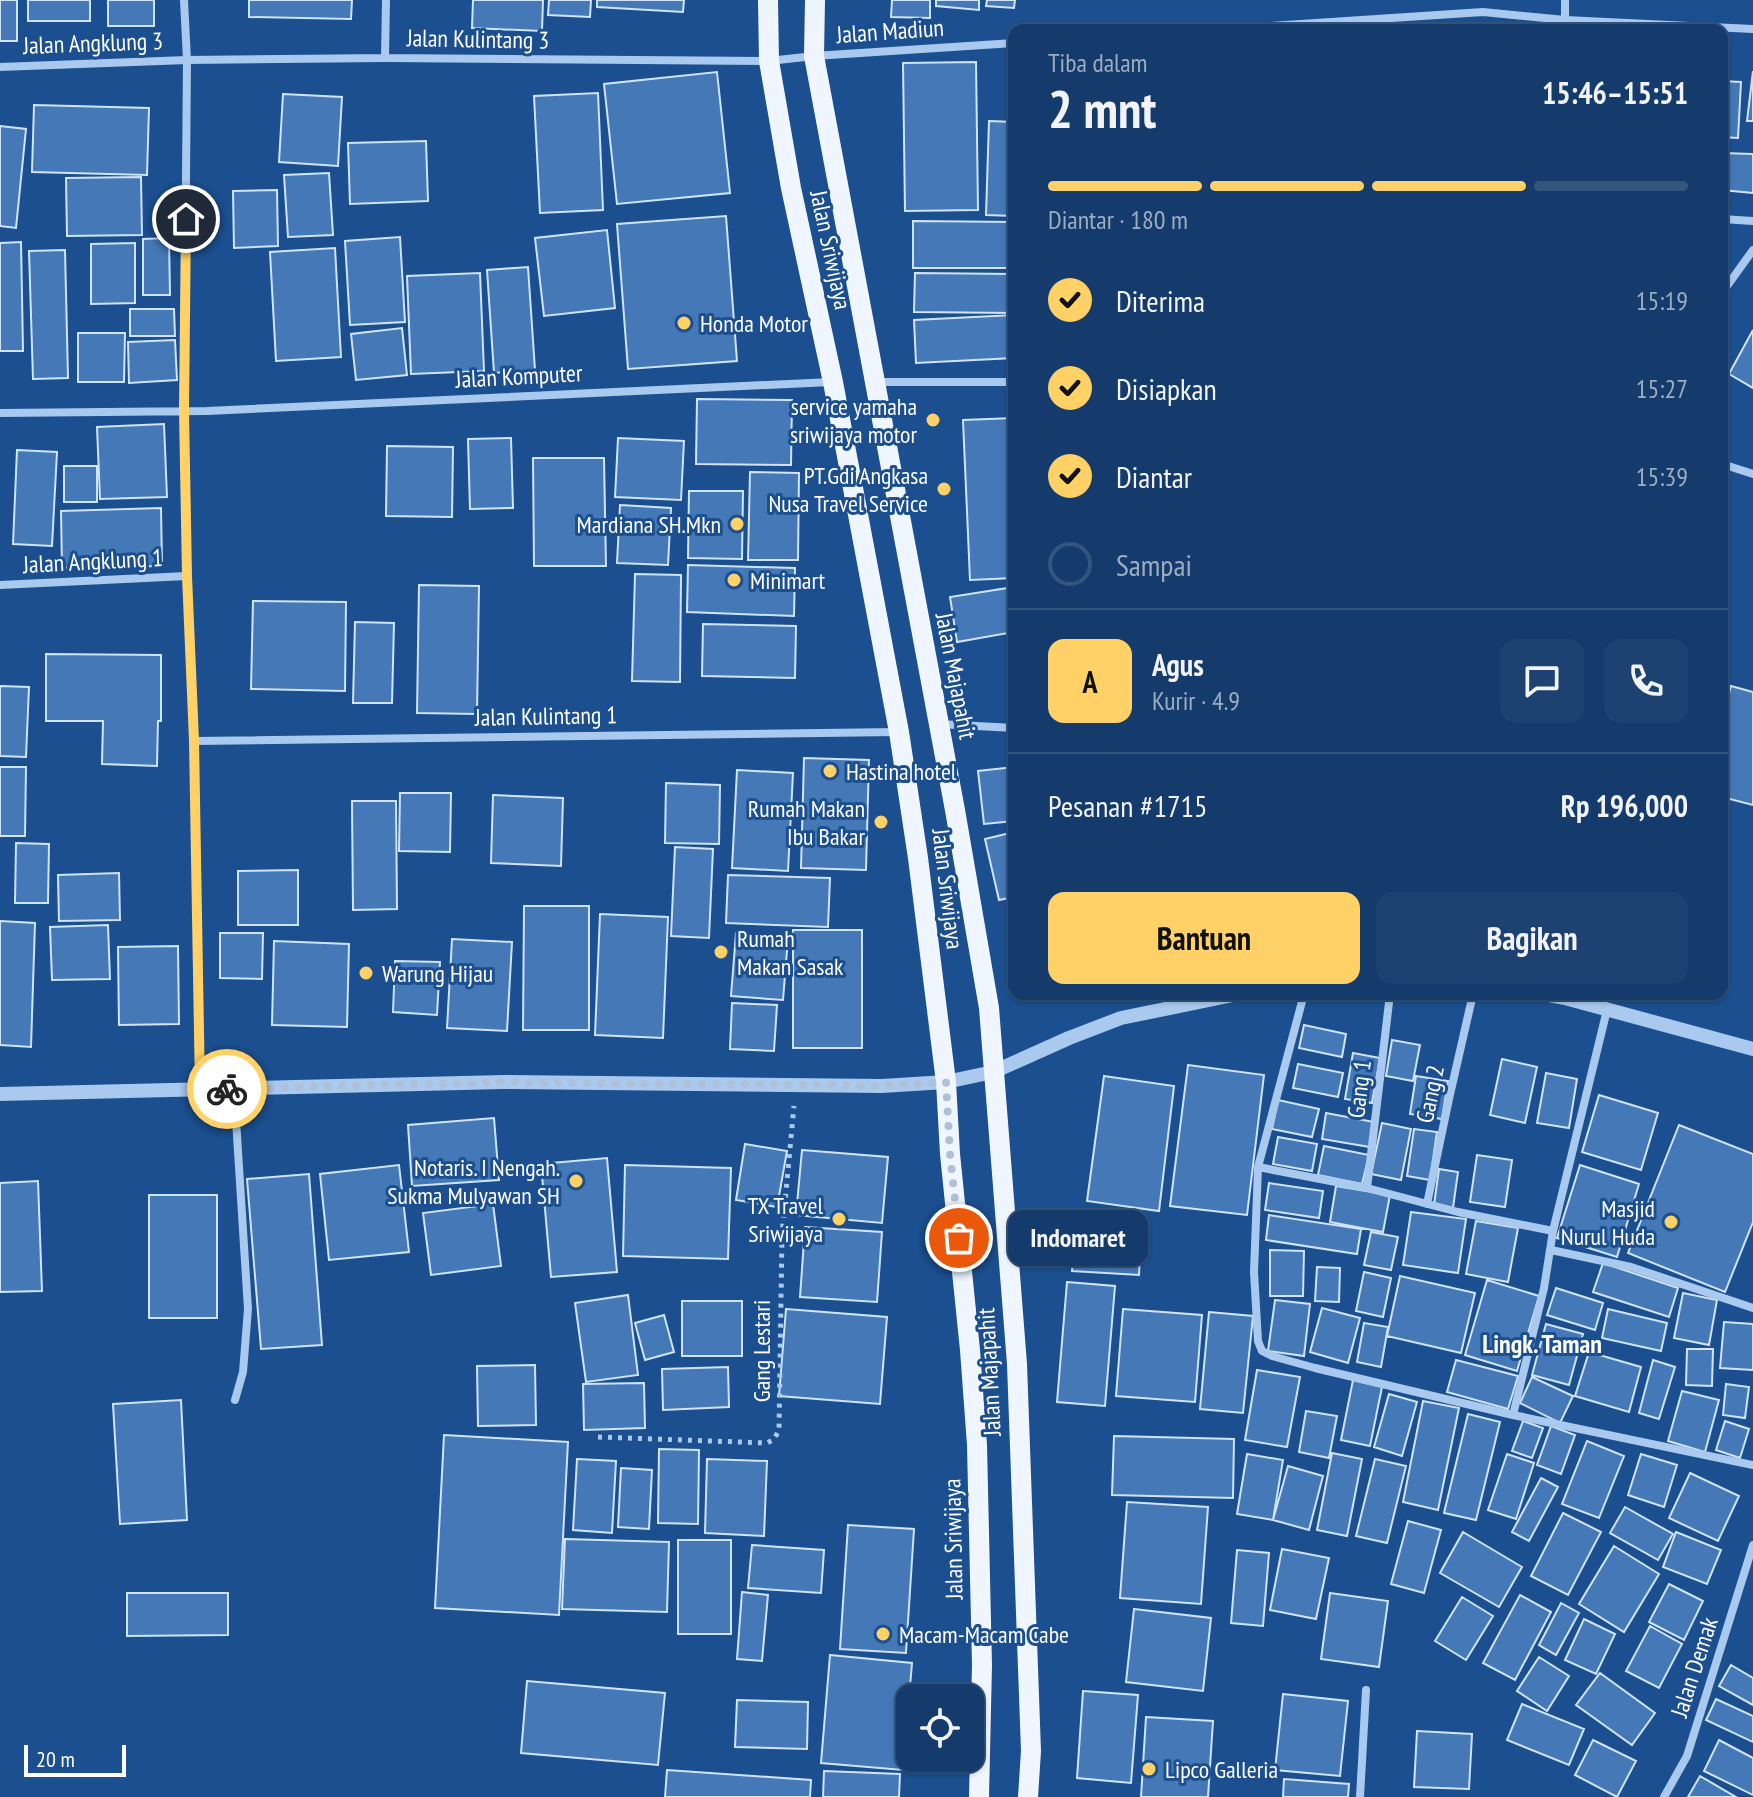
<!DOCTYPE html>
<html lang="id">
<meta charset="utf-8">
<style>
:root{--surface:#143b6b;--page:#1d4271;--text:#f1f3f6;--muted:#9dadc1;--line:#33557e;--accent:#ffd166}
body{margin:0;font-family:"PT Sans Narrow",sans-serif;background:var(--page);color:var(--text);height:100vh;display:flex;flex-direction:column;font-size:30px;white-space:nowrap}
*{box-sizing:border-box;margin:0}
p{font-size:26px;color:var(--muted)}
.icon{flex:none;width:44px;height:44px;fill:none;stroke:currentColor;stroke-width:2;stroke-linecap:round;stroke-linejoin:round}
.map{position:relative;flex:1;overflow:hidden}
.drawer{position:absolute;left:1008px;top:24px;width:720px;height:976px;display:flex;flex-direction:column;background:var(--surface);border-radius:16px;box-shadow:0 2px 6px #0004,0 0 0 2px var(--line)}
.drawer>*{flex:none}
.controls{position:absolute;left:896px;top:1684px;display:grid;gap:16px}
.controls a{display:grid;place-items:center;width:88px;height:88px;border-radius:16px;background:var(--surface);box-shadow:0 2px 6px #0004,0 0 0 2px var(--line);font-size:40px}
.scale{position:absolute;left:24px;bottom:20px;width:102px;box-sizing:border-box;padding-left:8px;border:4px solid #fff;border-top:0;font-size:22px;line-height:28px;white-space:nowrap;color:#fff;-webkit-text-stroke:6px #1b4f8f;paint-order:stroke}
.pin{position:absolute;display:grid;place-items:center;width:68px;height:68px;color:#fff;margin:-34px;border:4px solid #fff;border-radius:50%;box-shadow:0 2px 8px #0007}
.courier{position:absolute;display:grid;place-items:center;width:80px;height:80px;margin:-40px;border:6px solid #ffd166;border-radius:50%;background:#fff;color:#222;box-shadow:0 2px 10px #0007}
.bubble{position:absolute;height:56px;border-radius:16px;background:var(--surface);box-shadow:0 2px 6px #0004,0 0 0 2px var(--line);font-size:26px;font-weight:700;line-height:56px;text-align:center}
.head em{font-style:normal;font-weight:700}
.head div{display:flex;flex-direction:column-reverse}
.head{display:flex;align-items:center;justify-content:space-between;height:136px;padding:0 40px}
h1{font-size:52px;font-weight:700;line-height:60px}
.bar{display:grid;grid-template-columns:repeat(4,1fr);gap:12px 8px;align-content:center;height:96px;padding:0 40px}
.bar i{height:10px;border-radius:6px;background:var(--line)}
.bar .on{background:var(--accent)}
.bar p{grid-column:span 4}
.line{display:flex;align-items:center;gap:20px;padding:0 40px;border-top:2px solid var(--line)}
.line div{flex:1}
.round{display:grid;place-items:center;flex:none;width:84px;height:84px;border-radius:16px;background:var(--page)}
ol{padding:0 40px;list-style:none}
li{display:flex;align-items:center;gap:24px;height:88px}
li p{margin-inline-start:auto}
li .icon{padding:8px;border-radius:50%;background:var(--accent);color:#111;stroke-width:4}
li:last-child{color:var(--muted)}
li i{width:44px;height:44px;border:4px solid var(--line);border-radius:50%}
.action{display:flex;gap:16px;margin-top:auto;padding:16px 40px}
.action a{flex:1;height:92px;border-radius:16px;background:var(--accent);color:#111;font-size:32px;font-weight:700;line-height:92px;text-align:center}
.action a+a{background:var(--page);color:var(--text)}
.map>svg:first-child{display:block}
.building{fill:#4478b7;stroke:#cfe3fa;stroke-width:2}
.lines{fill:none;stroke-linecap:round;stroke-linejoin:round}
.path{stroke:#a9c9ee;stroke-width:5;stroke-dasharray:4 6;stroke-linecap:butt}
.minor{stroke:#a9c9ee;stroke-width:8}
.tertiary{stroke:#a9c9ee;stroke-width:14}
.primary{stroke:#f0f6ff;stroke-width:20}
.done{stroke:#afc1d8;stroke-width:8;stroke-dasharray:0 14.4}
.route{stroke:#ffd166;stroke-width:10}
.poi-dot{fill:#ffd166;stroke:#1b4f8f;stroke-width:3}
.labels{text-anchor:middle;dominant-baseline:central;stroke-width:6;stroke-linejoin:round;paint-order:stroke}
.street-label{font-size:24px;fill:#fff;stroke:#1b4f8f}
.poi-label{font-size:24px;fill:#fff;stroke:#1b4f8f;text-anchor:start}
.neighbourhood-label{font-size:26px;font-weight:bold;fill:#fff;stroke:#1b4f8f}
</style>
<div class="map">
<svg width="1753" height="1797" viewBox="0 0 1753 1797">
<rect width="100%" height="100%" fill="#1b4f8f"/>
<path class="building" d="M0,0H17V41H0Z
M28,0H90V21H28Z
M108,0H154V26H108Z
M249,0H352L351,19L249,17Z
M473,0H543L542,31L472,28Z
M549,0H591L590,17L548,15Z
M597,0H684L683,12L597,7Z
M892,0H930V18L891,17Z
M936,0H979V10L936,6Z
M987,0H1015L1014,8L986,6Z
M976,62L978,210L905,211L903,63Z
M1753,71V121H1747Z
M717,72L730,193L617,204L604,84Z
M1722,81L1741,82L1738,138L1722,137Z
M598,93L603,210L540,213L534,96Z
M283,94L342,97L338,166L279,162Z
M34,105L149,108L147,175L32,172Z
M989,121L1014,122V216L986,215Z
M0,126L26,129L16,228L0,226Z
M426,141L428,201L350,204L348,143Z
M1722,153L1753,154V193L1722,190Z
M329,173L333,235L288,237L284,175Z
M141,177L142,235L67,236L66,178Z
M277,190L278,246L234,248L233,191Z
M726,216L737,361L628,369L617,224Z
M913,221L1014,222V268H913Z
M607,230L615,308L544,316L535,238Z
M400,237L405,322L350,325L345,241Z
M169,238L170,295H143V239Z
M21,242L23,351H0V243Z
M135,243V303L91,304V244Z
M335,248L341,357L276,361L270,252Z
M65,250L68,378L33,379L29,251Z
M528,267L535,370L494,373L487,270Z
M480,273L484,371L411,374L407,276Z
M915,273L1014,274V313L914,312Z
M130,309H174L175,336H130Z
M1014,315V358L916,363L914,320Z
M402,328L407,375L356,380L351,334Z
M1753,330V388L1729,374Z
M78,333H125L124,382H78Z
M175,340L177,380L129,383L128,342Z
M697,399L792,400L791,465L696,464Z
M1014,418V578L970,580L963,420Z
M164,424L167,497L100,499L97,427Z
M511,438L513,508L470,509L468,439Z
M618,438L684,441L681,500L615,497Z
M387,446L453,447L452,517L386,516Z
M17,450L57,452L52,546L13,544Z
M533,458H604L606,566H534Z
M64,466H97V502H64Z
M750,472L799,473L798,560H748Z
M689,491H743L742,559L688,558Z
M620,505L671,508L668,565L617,563Z
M161,508L162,566L62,568L61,511Z
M688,565L795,568L794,616L687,612Z
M635,574L681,575L680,682L632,681Z
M419,585L479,586L477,714L417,713Z
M1014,587V632L957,642L950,597Z
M253,601L346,602L345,691L251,689Z
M355,622L394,623L392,703H353Z
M703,624L796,626L795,678L702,676Z
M46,654L161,655V721H158L157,766L102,764L103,721H46Z
M0,686L29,687L26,757L0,756Z
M1731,686L1753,692V805L1722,797V718Z
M804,758L869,760L866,870L801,868Z
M0,767H26L25,836H0Z
M1014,767V821L984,824L978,771Z
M737,770L793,773L788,871L732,868Z
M666,783L720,785L719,844L665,843Z
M400,793H451L450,852L399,851Z
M493,795L563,798L561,866L491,863Z
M352,801H396L397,909L353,910Z
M1014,832V897L999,900L985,839Z
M16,843L49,844L48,903H15Z
M675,847L713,849L709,938L671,936Z
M298,870V925H238V871Z
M119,873L120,920L59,921L58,875Z
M728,875L830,878L828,927L726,923Z
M524,906H589V1030H523Z
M600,914L668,917L663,1038L595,1035Z
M0,921L35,923L31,1047L0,1045Z
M108,925L110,979L52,980L50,927Z
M793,930H862V1048H793Z
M220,933H263L262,979L220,978Z
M736,933L788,938L783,1000L731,996Z
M452,939L512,942L507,1031L447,1028Z
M274,941L349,944L347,1027L272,1025Z
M178,946L179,1024L119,1025L118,947Z
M395,961L440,962L437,1015L393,1012Z
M732,1003L777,1005L774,1051L730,1049Z
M1304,1025L1346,1034L1342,1057L1299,1048Z
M1392,1040L1420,1045L1413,1081L1386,1076Z
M1353,1053L1380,1058L1372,1103L1345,1099Z
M1502,1059L1537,1067L1525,1123L1490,1115Z
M1298,1064L1343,1073L1338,1097L1293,1088Z
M1188,1065L1264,1075L1247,1215L1170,1206Z
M1546,1073L1577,1079L1569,1128L1537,1123Z
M1104,1076L1174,1086L1159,1211L1087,1201Z
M1416,1076L1448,1081L1442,1119L1410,1114Z
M1599,1095L1658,1113L1641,1170L1582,1152Z
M1278,1100L1319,1109L1312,1137L1272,1129Z
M1326,1113L1374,1122L1370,1147L1322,1139Z
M494,1118L499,1180L412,1186L408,1125Z
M1382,1123L1411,1129L1401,1180L1371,1174Z
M1679,1125L1753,1154V1222L1725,1292L1628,1253Z
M1414,1129L1437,1132L1430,1180L1407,1176Z
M1278,1137L1317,1144L1312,1171L1273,1164Z
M745,1144L787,1151L777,1207L736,1200Z
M1324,1146L1369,1155L1362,1184L1318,1175Z
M802,1150L888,1157L882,1223L796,1215Z
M1477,1155L1512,1160L1505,1207L1470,1202Z
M607,1158L617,1272L551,1277L541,1164Z
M399,1165L409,1252L329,1260L320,1174Z
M625,1165L731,1168L728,1259L623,1256Z
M1580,1165L1639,1184L1617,1257L1557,1238Z
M1439,1169L1458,1172L1453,1208L1434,1205Z
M309,1174L322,1345L261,1349L247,1179Z
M38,1181L42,1291L0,1292V1183Z
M1269,1183L1323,1191L1319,1218L1265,1210Z
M1336,1186L1390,1195L1383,1232L1330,1222Z
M149,1195H217V1318H149Z
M493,1204L501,1266L431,1275L423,1213Z
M1411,1212L1466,1219L1458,1273L1403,1265Z
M1076,1213L1142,1218L1139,1275L1072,1271Z
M1269,1215L1361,1229L1357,1254L1266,1240Z
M1476,1221L1518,1228L1508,1282L1466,1274Z
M805,1227L882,1232L877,1302L800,1297Z
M1371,1232L1398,1237L1391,1270L1364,1265Z
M1270,1250L1304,1251L1303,1296H1270Z
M1603,1263L1678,1288L1669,1317L1593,1292Z
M1317,1267L1340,1268L1339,1302L1315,1301Z
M1364,1272L1391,1278L1383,1317L1356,1311Z
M1400,1276L1475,1293L1461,1353L1387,1336Z
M1487,1280L1539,1296L1517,1371L1465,1355Z
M1067,1282L1115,1286L1105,1406L1057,1402Z
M1556,1288L1603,1303L1595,1330L1547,1315Z
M1683,1293L1717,1300L1709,1345L1674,1338Z
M628,1295L638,1375L586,1382L575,1303Z
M1275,1300L1310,1304L1304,1356L1268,1351Z
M682,1301H742V1356H682Z
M1322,1308L1360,1318L1348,1363L1310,1352Z
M786,1309L887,1317L880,1404L779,1396Z
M1123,1309L1202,1315L1195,1402L1116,1396Z
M1608,1309L1667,1323L1661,1351L1602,1338Z
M1209,1312L1253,1316L1243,1413L1200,1409Z
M664,1315L674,1352L645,1360L635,1323Z
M1724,1322L1753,1324V1370L1720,1368Z
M1364,1323L1388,1327L1381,1367L1357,1362Z
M1546,1324L1583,1334L1569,1385L1532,1375Z
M1687,1349H1713L1712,1386L1686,1385Z
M1589,1352L1641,1367L1629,1412L1575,1396Z
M1456,1360L1518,1376L1508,1409L1447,1392Z
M1653,1360L1675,1367L1659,1419L1639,1413Z
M535,1365L536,1425L478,1426L477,1366Z
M728,1367L729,1407L663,1410L662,1369Z
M1257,1370L1300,1377L1287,1447L1245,1440Z
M1532,1377L1573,1396L1560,1423L1520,1403Z
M1353,1380L1382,1387L1370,1446L1341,1440Z
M644,1383L645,1428L584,1430L583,1384Z
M1726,1384L1749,1387L1745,1418L1723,1415Z
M1682,1391L1719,1400L1705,1452L1668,1441Z
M1389,1394L1417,1402L1402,1456L1374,1447Z
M181,1400L187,1520L120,1524L113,1404Z
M1423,1401L1459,1408L1438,1510L1403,1502Z
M1306,1411L1337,1416L1329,1458L1299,1452Z
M1468,1414L1500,1422L1476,1520L1444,1513Z
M1523,1421L1543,1428L1532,1458L1512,1451Z
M1725,1421L1749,1429L1740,1458L1716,1450Z
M1551,1426L1575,1435L1561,1474L1537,1465Z
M444,1435L568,1442L559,1615L435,1608Z
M1114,1436L1234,1439L1233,1498L1112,1495Z
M1587,1441L1624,1456L1599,1518L1562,1504Z
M659,1449L699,1450L698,1524L658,1523Z
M1332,1453L1362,1459L1347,1536L1317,1530Z
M1247,1454L1283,1460L1273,1520L1237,1514Z
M1507,1454L1534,1463L1516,1519L1488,1510Z
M1641,1454L1677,1465L1664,1507L1628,1495Z
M577,1459L616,1461L612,1533L573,1530Z
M707,1459L767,1461L764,1536L705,1533Z
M1375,1459L1406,1466L1387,1543L1356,1536Z
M1288,1466L1323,1476L1309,1530L1273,1520Z
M621,1468L652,1470L649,1529L618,1527Z
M1690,1473L1739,1496L1718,1541L1669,1518Z
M1541,1478L1558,1487L1529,1541L1512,1532Z
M1127,1502L1208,1507L1201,1604L1120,1598Z
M1625,1507L1673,1534L1658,1560L1610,1533Z
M1563,1513L1601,1532L1568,1595L1531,1576Z
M1408,1521L1441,1530L1424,1593L1391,1584Z
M848,1525L914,1529L906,1653L840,1649Z
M1463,1532L1522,1567L1499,1607L1440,1573Z
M1676,1532L1721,1550L1707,1584L1663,1567Z
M565,1539L669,1542L667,1612L562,1609Z
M678,1540H731V1634H678Z
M752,1545L824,1550L821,1593L748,1588Z
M1614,1546L1659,1574L1624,1632L1579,1604Z
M1282,1549L1329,1558L1316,1619L1270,1610Z
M1237,1550L1269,1553L1263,1626L1231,1623Z
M1669,1584L1703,1601L1684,1640L1649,1622Z
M742,1592L768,1595L762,1661L737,1659Z
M127,1593H228V1635L127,1636Z
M1330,1593L1388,1601L1379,1667L1321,1659Z
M1520,1595L1551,1612L1515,1680L1483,1663Z
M1462,1597L1493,1616L1466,1660L1435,1641Z
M1561,1603L1579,1613L1556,1655L1539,1645Z
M1134,1609L1211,1618L1203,1691L1126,1682Z
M1584,1619L1615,1634L1596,1674L1565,1660Z
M1650,1626L1682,1644L1659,1688L1626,1671Z
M830,1655L912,1663L903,1770L821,1763Z
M1539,1657L1569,1676L1547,1711L1517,1691Z
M1731,1665L1753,1678V1705L1719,1686Z
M1600,1673L1655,1713L1632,1745L1576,1705Z
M527,1681L665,1693L658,1765L521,1753Z
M1083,1691L1138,1695L1131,1783L1077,1778Z
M1283,1694L1348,1701L1340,1776L1275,1770Z
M1716,1699L1753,1716V1742L1706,1720Z
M737,1700L808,1702L807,1749L735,1747Z
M1522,1704L1584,1729L1569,1765L1507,1740Z
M1146,1717L1213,1721L1208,1797H1141Z
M1417,1731L1472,1734L1469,1789L1414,1787Z
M1593,1740L1636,1761L1617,1797L1575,1775Z
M1719,1740L1753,1758V1795L1704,1771Z
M667,1770L811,1780L810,1797H665Z
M824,1771L900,1774L899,1797H823Z
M1700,1776L1736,1797H1688Z
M1284,1779L1349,1784L1348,1797H1283Z"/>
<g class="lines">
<path class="path" d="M598,1437L767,1443L773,1440L779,1431L782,1234L794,1106"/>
<path class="minor" d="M184,0L187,60L184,411L187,576L194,741L200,1090
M1565,20V0
M1207,30L1483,12L1565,20L1753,29
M385,58L386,0
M0,67L187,60L385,58L769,61L814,56L1014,43
M1722,219L1753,221
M1722,293L1753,250
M876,382H1014
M0,413L207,411L831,382
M1722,464L1753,474
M0,585L187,576
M939,724L1014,728
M194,741L897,732
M1304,994L1258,1167L1254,1272L1258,1341L1262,1351L1272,1356L1315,1368L1513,1415L1753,1465
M234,1088L248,1309L243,1372L235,1400
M1258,1167L1367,1188L1458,1212L1553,1231
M1367,1188L1390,994
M1427,1204L1449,1099L1473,994
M1551,1250L1631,1267L1753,1308
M1513,1415L1544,1288L1553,1231L1607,1010
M1360,1797L1366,1690
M1664,1797L1687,1756L1753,1545"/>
<path class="tertiary" d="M1544,994L1565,998L1753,1049
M0,1094L504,1082L882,1086L946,1082L993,1072L1069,1038L1121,1018L1238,994"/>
<path class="primary" d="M768,0L769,61L791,188L833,382L899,732L918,858L946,1082L950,1154L970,1350L977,1445L982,1665L979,1797
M815,0L814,56L955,810L989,1008L1017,1364L1031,1751L1028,1797"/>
</g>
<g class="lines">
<path class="done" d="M227,1089L504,1082L882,1086L946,1082L950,1154L959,1238"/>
<path class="route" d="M186,219L184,411L187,576L194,741L200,1090L227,1089"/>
</g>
<g class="poi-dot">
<circle cx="684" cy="323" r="8"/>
<circle cx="933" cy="420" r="8"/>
<circle cx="944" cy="489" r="8"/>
<circle cx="737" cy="524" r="8"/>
<circle cx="734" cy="580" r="8"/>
<circle cx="830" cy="771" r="8"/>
<circle cx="881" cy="822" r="8"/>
<circle cx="721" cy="952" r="8"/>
<circle cx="366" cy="973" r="8"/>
<circle cx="576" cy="1181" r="8"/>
<circle cx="839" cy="1219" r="8"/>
<circle cx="1671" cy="1222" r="8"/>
<circle cx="883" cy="1634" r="8"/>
<circle cx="1149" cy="1769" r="8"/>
</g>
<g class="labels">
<g class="street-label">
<text transform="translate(890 31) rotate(-4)">Jalan Madiun</text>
<text transform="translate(478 39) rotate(1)">Jalan Kulintang 3</text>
<text transform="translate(93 43) rotate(-2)">Jalan Angklung 3</text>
<text transform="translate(831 250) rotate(78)">Jalan Sriwijaya</text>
<text transform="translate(519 376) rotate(-3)">Jalan Komputer</text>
<text transform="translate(93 561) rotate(-3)">Jalan Angklung 1</text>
<text transform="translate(956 676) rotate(79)">Jalan Majapahit</text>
<text transform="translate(546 716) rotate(-1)">Jalan Kulintang 1</text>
<text transform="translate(948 889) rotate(83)">Jalan Sriwijaya</text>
<text transform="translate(1359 1089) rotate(-83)">Gang 1</text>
<text transform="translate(1430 1094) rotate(-78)">Gang 2</text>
<text transform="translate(761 1351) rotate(-90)">Gang Lestari</text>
<text transform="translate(989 1372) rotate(-93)">Jalan Majapahit</text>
<text transform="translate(953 1539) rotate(-91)">Jalan Sriwijaya</text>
<text transform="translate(1694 1667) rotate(-72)">Jalan Demak</text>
</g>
<g class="poi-label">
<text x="700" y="323">Honda Motor</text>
<text x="917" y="406" text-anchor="end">service yamaha<tspan x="917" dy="28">sriwijaya motor</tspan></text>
<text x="928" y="475" text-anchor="end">PT.Gdi Angkasa<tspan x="928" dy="28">Nusa Travel Service</tspan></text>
<text x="721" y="524" text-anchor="end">Mardiana SH.Mkn</text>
<text x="750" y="580">Minimart</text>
<text x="846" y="771">Hastina hotel</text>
<text x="865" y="808" text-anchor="end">Rumah Makan<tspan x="865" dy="28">Ibu Bakar</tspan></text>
<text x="737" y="938">Rumah<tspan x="737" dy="28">Makan Sasak</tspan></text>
<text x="382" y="973">Warung Hijau</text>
<text x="560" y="1167" text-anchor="end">Notaris. I Nengah.<tspan x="560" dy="28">Sukma Mulyawan SH</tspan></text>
<text x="823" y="1205" text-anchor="end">TX Travel<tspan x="823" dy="28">Sriwijaya</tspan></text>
<text x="1655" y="1208" text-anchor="end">Masjid<tspan x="1655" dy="28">Nurul Huda</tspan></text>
<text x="899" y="1634">Macam-Macam Cabe</text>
<text x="1165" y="1769">Lipco Galleria</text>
</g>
<g class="neighbourhood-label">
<text x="1542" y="1343">Lingk. Taman</text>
</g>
</g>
</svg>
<div class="controls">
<a><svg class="icon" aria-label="locate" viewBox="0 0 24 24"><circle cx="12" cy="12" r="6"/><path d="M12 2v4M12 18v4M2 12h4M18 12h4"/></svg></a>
</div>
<div class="scale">20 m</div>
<div class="pin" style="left:959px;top:1238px;background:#ea580c"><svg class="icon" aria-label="bag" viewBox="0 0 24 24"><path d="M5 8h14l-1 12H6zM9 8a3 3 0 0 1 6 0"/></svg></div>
<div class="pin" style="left:186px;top:219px;background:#1f2937"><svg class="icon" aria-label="home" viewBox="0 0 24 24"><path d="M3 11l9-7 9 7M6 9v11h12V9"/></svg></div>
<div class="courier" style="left:227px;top:1089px"><svg class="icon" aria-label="bike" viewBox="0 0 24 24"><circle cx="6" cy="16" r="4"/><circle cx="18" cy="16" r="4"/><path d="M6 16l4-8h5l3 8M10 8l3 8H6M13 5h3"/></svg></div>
<div class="bubble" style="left:1008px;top:1210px;width:140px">Indomaret</div>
<section class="drawer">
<div class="head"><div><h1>2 mnt</h1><p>Tiba dalam</p></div><em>15:46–15:51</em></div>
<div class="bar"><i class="on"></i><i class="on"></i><i class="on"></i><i></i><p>Diantar · 180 m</p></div>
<ol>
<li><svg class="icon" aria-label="check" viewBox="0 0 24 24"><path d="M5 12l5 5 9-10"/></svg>Diterima<p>15:19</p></li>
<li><svg class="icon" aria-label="check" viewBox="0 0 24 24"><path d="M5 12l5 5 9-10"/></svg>Disiapkan<p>15:27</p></li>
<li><svg class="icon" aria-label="check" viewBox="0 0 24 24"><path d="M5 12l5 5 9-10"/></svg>Diantar<p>15:39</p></li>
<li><i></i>Sampai</li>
</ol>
<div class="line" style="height:144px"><b class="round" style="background:var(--accent);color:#111">A</b><div><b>Agus</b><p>Kurir · 4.9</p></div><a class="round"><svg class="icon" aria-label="chat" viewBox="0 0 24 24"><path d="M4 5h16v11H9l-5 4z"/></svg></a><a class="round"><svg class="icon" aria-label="phone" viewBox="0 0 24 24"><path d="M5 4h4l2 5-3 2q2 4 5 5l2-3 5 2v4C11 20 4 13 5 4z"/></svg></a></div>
<div class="line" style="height:104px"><div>Pesanan #1715</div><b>Rp 196,000</b></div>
<div class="action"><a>Bantuan</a><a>Bagikan</a></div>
</section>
</div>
